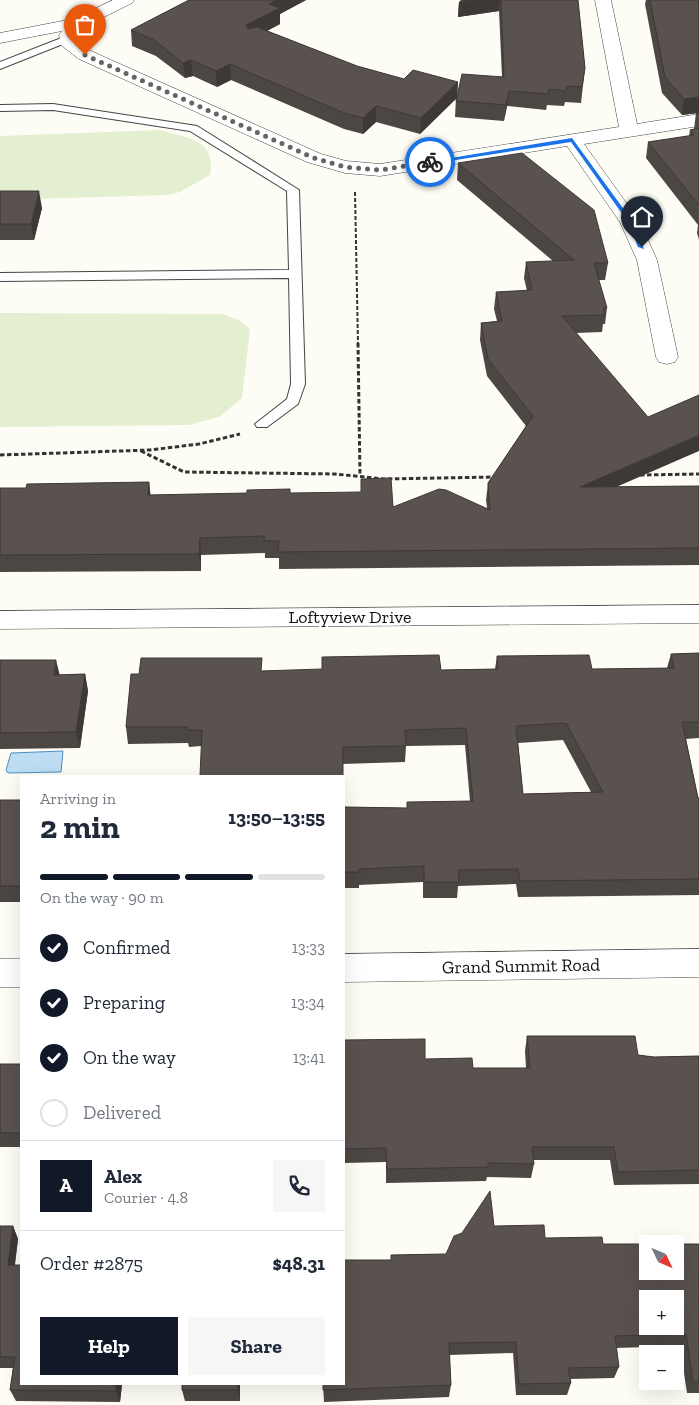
<!DOCTYPE html>
<meta charset="utf-8">
<style>
:root{--surface:#fff;--page:#f6f6f7;--text:#1f2937;--muted:#747a83;--line:#e0e1e3;--accent:#111827}
body{margin:0;font-family:"Zilla Slab",serif;background:var(--page);color:var(--text);height:100vh;display:flex;flex-direction:column;font-size:19px;white-space:nowrap}
*{box-sizing:border-box;margin:0}
p{font-size:16px;color:var(--muted)}
.icon{flex:none;width:28px;height:28px;fill:none;stroke:currentColor;stroke-width:2;stroke-linecap:round;stroke-linejoin:round}
.map{position:relative;flex:1;overflow:hidden}
.panel{position:absolute;left:20px;top:775px;width:325px;height:610px;display:flex;flex-direction:column;background:var(--surface);border-radius:0px;box-shadow:0 5px 20px #0002}
.panel>*{flex:none}
.needle{width:32px;rotate:134deg}
.fabs{position:absolute;left:639px;top:1235px;display:grid;gap:10px}
.fabs a{display:grid;place-items:center;width:45px;height:45px;border-radius:0px;background:var(--surface);box-shadow:0 5px 20px #0002;font-size:25px}
.pin{position:absolute;display:grid;place-items:center;width:42px;height:42px;color:#fff;margin:-51px -21px;border-radius:50% 50% 50% 0;rotate:-45deg;box-shadow:0 0 5px #0007}
.pin .icon{rotate:45deg}
.courier{position:absolute;display:grid;place-items:center;width:50px;height:50px;margin:-25px;border:4px solid #1a73e8;border-radius:50%;background:#fff;color:#222;box-shadow:0 1px 6px #0007}
.overview em{font-style:normal;font-weight:700}
.overview div{display:flex;flex-direction:column-reverse}
.overview{display:flex;align-items:center;justify-content:space-between;height:85px;padding:0 20px}
h1{font-size:32px;font-weight:700;line-height:38px}
.bar{display:grid;grid-template-columns:repeat(4,1fr);gap:8px 5px;align-content:center;height:60px;padding:0 20px}
.bar i{height:6px;border-radius:4px;background:var(--line)}
.bar .selected{background:var(--accent)}
.bar p{grid-column:span 4}
.line{display:flex;align-items:center;gap:12px;padding:0 20px;border-top:1px solid var(--line)}
.line div{flex:1}
.round{display:grid;place-items:center;flex:none;width:52px;height:52px;border-radius:0px;background:var(--page)}
ol{padding:0 20px;list-style:none}
li{display:flex;align-items:center;gap:15px;height:55px}
li p{margin-inline-start:auto}
li .icon{padding:5px;border-radius:50%;background:var(--accent);color:#fff;stroke-width:4}
li:last-child{color:var(--muted)}
li i{width:28px;height:28px;border:2px solid var(--line);border-radius:50%}
.cta{display:flex;gap:10px;margin-top:auto;padding:10px 20px}
.cta a{flex:1;height:58px;border-radius:0px;background:var(--accent);color:#fff;font-size:20px;font-weight:700;line-height:58px;text-align:center}
.cta a+a{background:var(--page);color:var(--text)}
.map>svg:first-child{display:block}
.pitch{fill:#e4efd2}
.water{fill:#beddf2;stroke:#4b8fc3}
.lines{fill:none;stroke-linecap:round;stroke-linejoin:round}
.lane-casing{stroke:#444;stroke-width:2}
.street-casing{stroke:#444;stroke-width:1}
.path-far1{stroke:#333;stroke-width:2;stroke-dasharray:4 2;stroke-linecap:butt}
.path{stroke:#333;stroke-width:3;stroke-dasharray:4.5 2.5;stroke-linecap:butt}
.lane{fill:#fff;fill-rule:evenodd}
.street{fill:#fff;fill-rule:evenodd}
.wall{fill:#4d4743;fill-rule:evenodd}
.shaded-wall{fill:#3e3937}
.building{fill:#59524e;stroke:#3e3937;fill-rule:evenodd}
.route{fill:#1a73e8}
.done{stroke:#646461;stroke-width:5;stroke-dasharray:0 9}
.labels{text-anchor:middle;dominant-baseline:central;stroke-width:5;stroke-linejoin:round;paint-order:stroke}
.street-label{font-size:18px;fill:#111;stroke:#fff}
</style>
<div class="map">
<svg width="699" height="1405" viewBox="0 0 699 1405">
<rect width="100%" height="100%" fill="#fefdf5"/>
<path class="pitch" d="M160,130C187,138 217,139 210,175L180,192L167,195L0,200V136Z
M0,313L223,314L240,321L250,329L242,398L219,417L189,425L0,427Z"/>
<path class="water" d="M63,751L61,772L8,773L6,770L11,753Z"/>
<g class="lines">
<g class="lane-casing">
<path id="lane" d="M69,35L74,38L73,40L0,69V62Z
M53,104L197,126L299,190L305,384L298,404L267,427H257L255,424L287,399L291,384L289,278L0,281V273L289,270L287,191L190,131L53,110L0,111V105Z"/>
</g>
<g class="street-casing">
<path id="street" d="M113,0H134L132,3L84,27L77,35L78,43L91,51L321,154L346,161L380,164L619,127L595,0H611L637,124L699,114V126L584,144L640,222L657,260L678,357L675,362L667,364L659,362L656,357L637,260L620,222L567,146L380,176L345,173L307,162L79,59L61,45L59,35L62,31L0,43V33L73,19Z
M699,605V623L0,629V611Z
M699,949V977L344,982V954Z
M0,959H21V987H0Z"/>
</g>
<path class="path-far1" d="M355,192L358,344"/>
<path class="path" d="M358,343L360,476
M141,451L184,472L335,474L384,479L496,477
M0,455L150,450L199,444L240,434
M640,475L699,474"/>
<use href="#lane" class="lane"/>
<use href="#street" class="street"/>
</g>
<path class="wall" d="M189,0H306L280,14V24L267,31L357,66L404,79L458,82L457,96L502,77L499,11L458,17L459,2L461,0H578L585,68L581,103L565,102L564,106L547,105L546,110L507,106L504,121L455,117L456,98L420,134L376,122L363,134L344,129L231,80L217,87L193,76L185,78L156,56L132,46L131,30Z
M646,0H699V240L697,233L698,225L646,158L648,142L689,136L690,130L694,129L696,113L682,115L662,93L645,4Z
M458,163L608,263L605,280H599L607,308L605,324H603L602,332L576,333L617,487L699,486V565L279,569V558H265V553L201,555V571L0,572V488H26L149,482L150,495L290,493L393,507L487,508L486,500L488,483L526,426L487,376L480,340L481,323L497,321L494,309L496,292L527,291L524,278L526,262L553,261L457,180Z
M0,191L42,208L34,240H0Z
M699,653V738L686,739L698,798H699V895L518,897L516,884L458,886L457,898H423V882L359,885V888H344V807L407,808L470,801L465,745L406,746L405,762L343,764L201,746L189,747L188,743L128,744L126,727L139,674L262,671L441,670L495,669L497,656L592,669L667,668L671,654ZM563,740L591,792L523,794L518,743Z
M0,660L59,675L85,674L88,691L80,748L0,749Z
M0,800H21V902H0Z
M527,1036L638,1055L654,1057L699,1056V1184L614,1185L610,1160H533L534,1164L531,1178L487,1177L486,1181L386,1183V1162L344,1163V1040L425,1059L473,1068H526L525,1051Z
M0,1064H21V1147H0Z
M0,1226H13L18,1239L15,1265L21,1384H122L120,1402L16,1401L10,1390L13,1368H0Z
M494,1226L545,1238L603,1244H699V1393H687L680,1346L616,1348L619,1367L614,1378L570,1379L571,1383L567,1395H516L513,1353L449,1355L451,1385L449,1397L324,1402L323,1384L391,1260V1255L446,1254Z
M182,1384H240V1401H185L182,1390Z"/>
<path class="shaded-wall" d="M277,0H306L280,14V24L247,41L246,25L269,4Z
M470,0H500L499,11L458,17L459,2Z
M191,60L193,76L185,78L183,63Z
M230,64L231,80L217,87L216,71Z
M458,82L457,98L420,134L421,118Z
M509,91L507,106L504,121L506,105Z
M699,97V113L682,115L684,99Z
M376,106V122L363,134V118Z
M39,191L42,208L34,240L31,224Z
M699,435V451L577,504L580,487Z
M149,482L151,499L148,495Z
M200,538L201,555V571L199,554Z
M56,660L60,676L54,675Z
M85,674L88,691L80,748L76,732Z
M13,1226L18,1239L13,1277L8,1265Z
M116,1384H122L120,1402L116,1391Z
M238,1384H240V1401L238,1390Z"/>
<path class="building" d="M189,0H277L269,4L280,8L246,25L248,29L257,27L357,66L404,79L413,70L458,82L421,118L376,106L363,118L344,113L230,64L216,71L191,60L183,63L154,40L131,30Z
M501,0H578L585,68L582,87L567,86L566,91L549,89L548,94L509,91L506,105L456,101L462,74L504,77Z
M650,0H699V97L684,99L665,77Z
M699,128V205L648,142L694,135L690,130Z
M522,153L594,210L608,263H594L607,308H603L605,315L562,316L648,417L699,395V435L580,487L699,486V548L278,552L279,541H264V536L200,538L199,554L0,555V488H26L27,484L149,482L148,495L247,493V490L290,489V493L361,492V479L391,478L393,507L439,489L446,490L490,510L488,483L533,416L488,359L481,323L502,321L496,292L532,290L526,262L574,260L458,163Z
M0,191H39L31,224H0Z
M699,653V722H682L698,798H699V879L520,881L518,869L458,870L459,882H424V866L359,869V872H344V807L407,808V802L473,801L466,728L405,730L406,746L343,747V776H200L202,730H187V727H126L131,674H139L141,658H262L261,671L322,669V657L439,655L441,670L498,669L497,656L589,655L592,669L674,668L671,654ZM566,723L603,792L523,794L516,726Z
M0,660H56L54,675L85,674L76,732L0,733Z
M0,800H21V886H0Z
M527,1036H635L638,1055L654,1057L699,1056V1170L618,1172L614,1147H532L534,1164L488,1163V1167L387,1169L386,1148L344,1149V1040L425,1039V1059L472,1058L473,1068H530Z
M0,1064H21V1133H0Z
M490,1191L494,1226L544,1225L545,1238L602,1237L603,1244H648V1271H675V1244H699V1382H693L686,1334L615,1336L619,1367L568,1368L571,1383L519,1384L516,1342L449,1343L451,1385L323,1390V1384H344V1260H391V1255L446,1254L454,1236L462,1233ZM648,1299H675V1326H648Z
M0,1226H13L8,1265H21V1384H116V1391L10,1390L15,1357H0Z
M182,1384H238V1390H182Z"/>
<path class="route" d="M572,138L633,222L644,249L638,247L628,222L571,142L430,164L427,162Z"/>
<g class="lines">
<path class="done" d="M85,55L314,158L345,167L380,170L430,162"/>
</g>
<g class="labels">
<g class="street-label">
<text x="350" y="617">Loftyview Drive</text>
<text transform="translate(521 966) rotate(-1)">Grand Summit Road</text>
</g>
</g>
</svg>
<div class="fabs">
<a><svg class="needle" viewBox="-14 -14 28 28"><path d="M0-13l5 13h-10z" fill="#e53935"/><path d="M0 13l5-13h-10z" fill="#747a83"/></svg></a>
<a>+</a>
<a>−</a>
</div>
<div class="pin" style="left:85px;top:55px;background:#ea580c"><svg class="icon" aria-label="bag" viewBox="0 0 24 24"><path d="M5 8h14l-1 12H6zM9 8a3 3 0 0 1 6 0"/></svg></div>
<div class="pin" style="left:642px;top:247px;background:#1f2937"><svg class="icon" aria-label="home" viewBox="0 0 24 24"><path d="M3 11l9-7 9 7M6 9v11h12V9"/></svg></div>
<div class="courier" style="left:430px;top:162px"><svg class="icon" aria-label="bike" viewBox="0 0 24 24"><circle cx="6" cy="16" r="4"/><circle cx="18" cy="16" r="4"/><path d="M6 16l4-8h5l3 8M10 8l3 8H6M13 5h3"/></svg></div>
<section class="panel">
<div class="overview"><div><h1>2 min</h1><p>Arriving in</p></div><em>13:50–13:55</em></div>
<div class="bar"><i class="selected"></i><i class="selected"></i><i class="selected"></i><i></i><p>On the way · 90 m</p></div>
<ol>
<li><svg class="icon" aria-label="check" viewBox="0 0 24 24"><path d="M5 12l5 5 9-10"/></svg>Confirmed<p>13:33</p></li>
<li><svg class="icon" aria-label="check" viewBox="0 0 24 24"><path d="M5 12l5 5 9-10"/></svg>Preparing<p>13:34</p></li>
<li><svg class="icon" aria-label="check" viewBox="0 0 24 24"><path d="M5 12l5 5 9-10"/></svg>On the way<p>13:41</p></li>
<li><i></i>Delivered</li>
</ol>
<div class="line" style="height:90px"><b class="round" style="background:var(--accent);color:#fff">A</b><div><b>Alex</b><p>Courier · 4.8</p></div><a class="round"><svg class="icon" aria-label="phone" viewBox="0 0 24 24"><path d="M5 4h4l2 5-3 2q2 4 5 5l2-3 5 2v4C11 20 4 13 5 4z"/></svg></a></div>
<div class="line" style="height:65px"><div>Order #2875</div><b>$48.31</b></div>
<div class="cta"><a>Help</a><a>Share</a></div>
</section>
</div>
